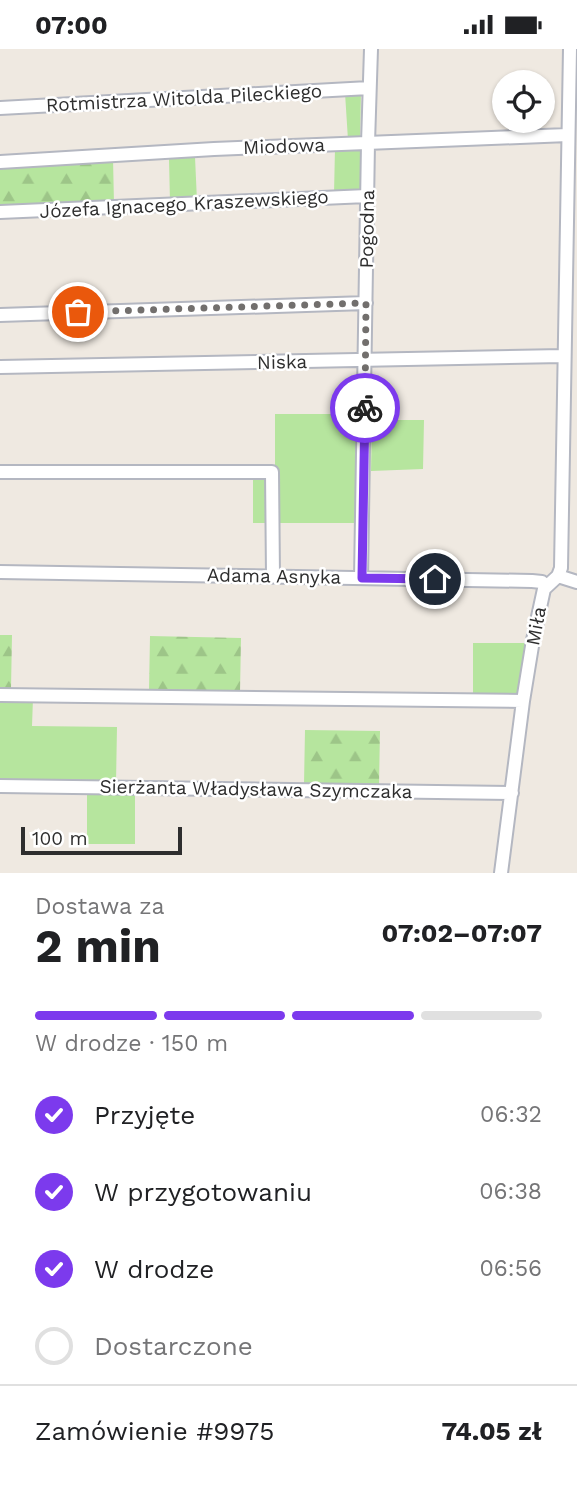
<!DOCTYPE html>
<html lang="pl">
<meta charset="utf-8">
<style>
:root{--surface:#fff;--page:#f2f2f2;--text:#202124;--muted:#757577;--line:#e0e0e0;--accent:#7c3aed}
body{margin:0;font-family:"Work Sans",sans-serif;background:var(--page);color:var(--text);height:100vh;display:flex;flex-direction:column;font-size:26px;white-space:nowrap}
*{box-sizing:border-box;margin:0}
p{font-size:23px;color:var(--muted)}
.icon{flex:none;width:38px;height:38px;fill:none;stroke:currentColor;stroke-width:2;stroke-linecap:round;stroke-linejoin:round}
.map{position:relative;height:824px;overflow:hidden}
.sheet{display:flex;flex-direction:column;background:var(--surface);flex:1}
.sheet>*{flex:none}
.fabs{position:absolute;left:492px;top:21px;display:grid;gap:14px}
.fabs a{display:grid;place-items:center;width:63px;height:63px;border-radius:50%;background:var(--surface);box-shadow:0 2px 5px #0004;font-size:35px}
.scale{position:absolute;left:21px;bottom:18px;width:161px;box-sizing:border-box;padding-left:7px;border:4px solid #2e2e2e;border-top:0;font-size:19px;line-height:24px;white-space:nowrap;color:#2e2e2e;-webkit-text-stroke:5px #fff;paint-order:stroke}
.pin{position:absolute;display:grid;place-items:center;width:60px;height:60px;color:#fff;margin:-30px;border:4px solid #fff;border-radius:50%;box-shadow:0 2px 7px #0007}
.courier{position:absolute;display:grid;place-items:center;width:70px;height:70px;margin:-35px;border:5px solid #7c3aed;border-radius:50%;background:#fff;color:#222;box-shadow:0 2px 9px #0007}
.headline em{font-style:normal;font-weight:700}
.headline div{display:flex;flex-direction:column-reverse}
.headline{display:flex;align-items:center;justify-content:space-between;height:119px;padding:0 35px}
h1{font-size:46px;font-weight:700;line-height:52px}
.bar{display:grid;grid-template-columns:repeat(4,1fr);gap:10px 7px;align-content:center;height:84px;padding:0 35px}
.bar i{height:9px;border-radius:5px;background:var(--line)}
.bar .selected{background:var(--accent)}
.bar p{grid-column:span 4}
.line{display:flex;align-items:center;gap:18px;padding:0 35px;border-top:2px solid var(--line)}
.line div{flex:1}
ol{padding:0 35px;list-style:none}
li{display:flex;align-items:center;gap:21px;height:77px}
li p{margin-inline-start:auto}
li .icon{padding:7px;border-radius:50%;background:var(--accent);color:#fff;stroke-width:4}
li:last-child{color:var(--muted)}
li i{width:38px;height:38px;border:4px solid var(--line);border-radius:50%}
.status{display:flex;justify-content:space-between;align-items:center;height:49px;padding:0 35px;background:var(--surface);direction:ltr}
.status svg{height:19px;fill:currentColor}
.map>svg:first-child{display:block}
.grass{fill:#b6e59e}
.forest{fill:url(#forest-firs)}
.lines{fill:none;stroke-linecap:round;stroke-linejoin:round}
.street-casing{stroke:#b4b7c1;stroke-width:16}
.street{stroke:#fff;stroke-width:12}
.done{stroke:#726f6d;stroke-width:7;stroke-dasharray:0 12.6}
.route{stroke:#7c3aed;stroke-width:9}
.labels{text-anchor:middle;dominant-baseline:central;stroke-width:5;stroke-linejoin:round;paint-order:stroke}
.street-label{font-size:19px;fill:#2e2e2e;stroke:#fff}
</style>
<div class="status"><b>07:00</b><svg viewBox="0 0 49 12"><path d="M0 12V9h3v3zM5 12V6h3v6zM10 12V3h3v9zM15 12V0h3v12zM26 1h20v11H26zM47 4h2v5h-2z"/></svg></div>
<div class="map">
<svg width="577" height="824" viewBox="0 0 577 824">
<defs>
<pattern id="forest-firs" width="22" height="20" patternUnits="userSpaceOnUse" patternTransform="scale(1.75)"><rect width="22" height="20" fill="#b6e59e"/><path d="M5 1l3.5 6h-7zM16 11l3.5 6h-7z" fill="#9dc588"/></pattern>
</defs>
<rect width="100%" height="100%" fill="#efe9e1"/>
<path class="grass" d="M361,43L360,91H348L345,44Z
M360,97V144L334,145L335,99Z
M195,108L197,152L170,153L169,110Z
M275,365H356L355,474H275Z
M372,371H424L423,420L371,422Z
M253,428L266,431V474H253Z
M473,594H527L518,643L513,647H473Z
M0,649H33L32,677L117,678L116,734L0,732Z
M87,742L135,743V795H87Z"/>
<path class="forest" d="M113,109L114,155L0,160V116Z
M0,586H12L11,640H0Z
M150,587L241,589L240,643L149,642Z
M305,681L380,682L379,737L304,735Z"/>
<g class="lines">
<g class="street-casing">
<path id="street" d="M0,59L369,39
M0,113L214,100L568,86
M0,163L367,147
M0,266L366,254
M0,318L563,307
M0,423H272L273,526
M0,523L532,532L542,533L546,537
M558,527L577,533
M361,529L368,94L371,0
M0,646L523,652
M0,737L512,744
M501,824L523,652L533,591L544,540L558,527L561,519L570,0"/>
</g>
<use href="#street" class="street"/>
</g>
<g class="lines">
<path class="done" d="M78,263L366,254L365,359"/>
<path class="route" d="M365,359L362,529L435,530"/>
</g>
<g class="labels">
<g class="street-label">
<text transform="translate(184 49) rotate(-3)">Rotmistrza Witolda Pileckiego</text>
<text transform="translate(284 97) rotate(-2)">Miodowa</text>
<text transform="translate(184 155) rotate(-3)">Józefa Ignacego Kraszewskiego</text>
<text transform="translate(367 180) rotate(-89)">Pogodna</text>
<text transform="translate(282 313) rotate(-1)">Niska</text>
<text transform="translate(274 527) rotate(1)">Adama Asnyka</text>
<text transform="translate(536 577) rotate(-79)">Miła</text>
<text transform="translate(256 740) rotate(1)">Sierżanta Władysława Szymczaka</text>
</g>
</g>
</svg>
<div class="fabs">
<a><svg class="icon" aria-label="locate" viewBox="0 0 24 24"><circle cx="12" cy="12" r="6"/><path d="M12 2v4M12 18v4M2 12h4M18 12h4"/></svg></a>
</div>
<div class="scale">100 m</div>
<div class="pin" style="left:78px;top:263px;background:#ea580c"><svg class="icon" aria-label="bag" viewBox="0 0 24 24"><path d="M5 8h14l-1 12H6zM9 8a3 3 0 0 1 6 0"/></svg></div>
<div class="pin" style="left:435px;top:530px;background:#1f2937"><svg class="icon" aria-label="home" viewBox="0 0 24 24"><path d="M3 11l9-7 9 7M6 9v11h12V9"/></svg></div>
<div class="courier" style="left:365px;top:359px"><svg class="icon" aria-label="bike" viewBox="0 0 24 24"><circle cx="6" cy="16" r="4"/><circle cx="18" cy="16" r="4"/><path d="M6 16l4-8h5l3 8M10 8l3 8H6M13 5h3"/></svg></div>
</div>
<section class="sheet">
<div class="headline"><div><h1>2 min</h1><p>Dostawa za</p></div><em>07:02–07:07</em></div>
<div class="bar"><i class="selected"></i><i class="selected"></i><i class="selected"></i><i></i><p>W drodze · 150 m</p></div>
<ol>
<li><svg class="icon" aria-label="check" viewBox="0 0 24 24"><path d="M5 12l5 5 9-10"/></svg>Przyjęte<p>06:32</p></li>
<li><svg class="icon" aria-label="check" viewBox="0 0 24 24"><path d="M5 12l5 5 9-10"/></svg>W przygotowaniu<p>06:38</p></li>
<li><svg class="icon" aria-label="check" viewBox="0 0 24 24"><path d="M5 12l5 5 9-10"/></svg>W drodze<p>06:56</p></li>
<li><i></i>Dostarczone</li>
</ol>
<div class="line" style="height:91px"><div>Zamówienie #9975</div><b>74.05 zł</b></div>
</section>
